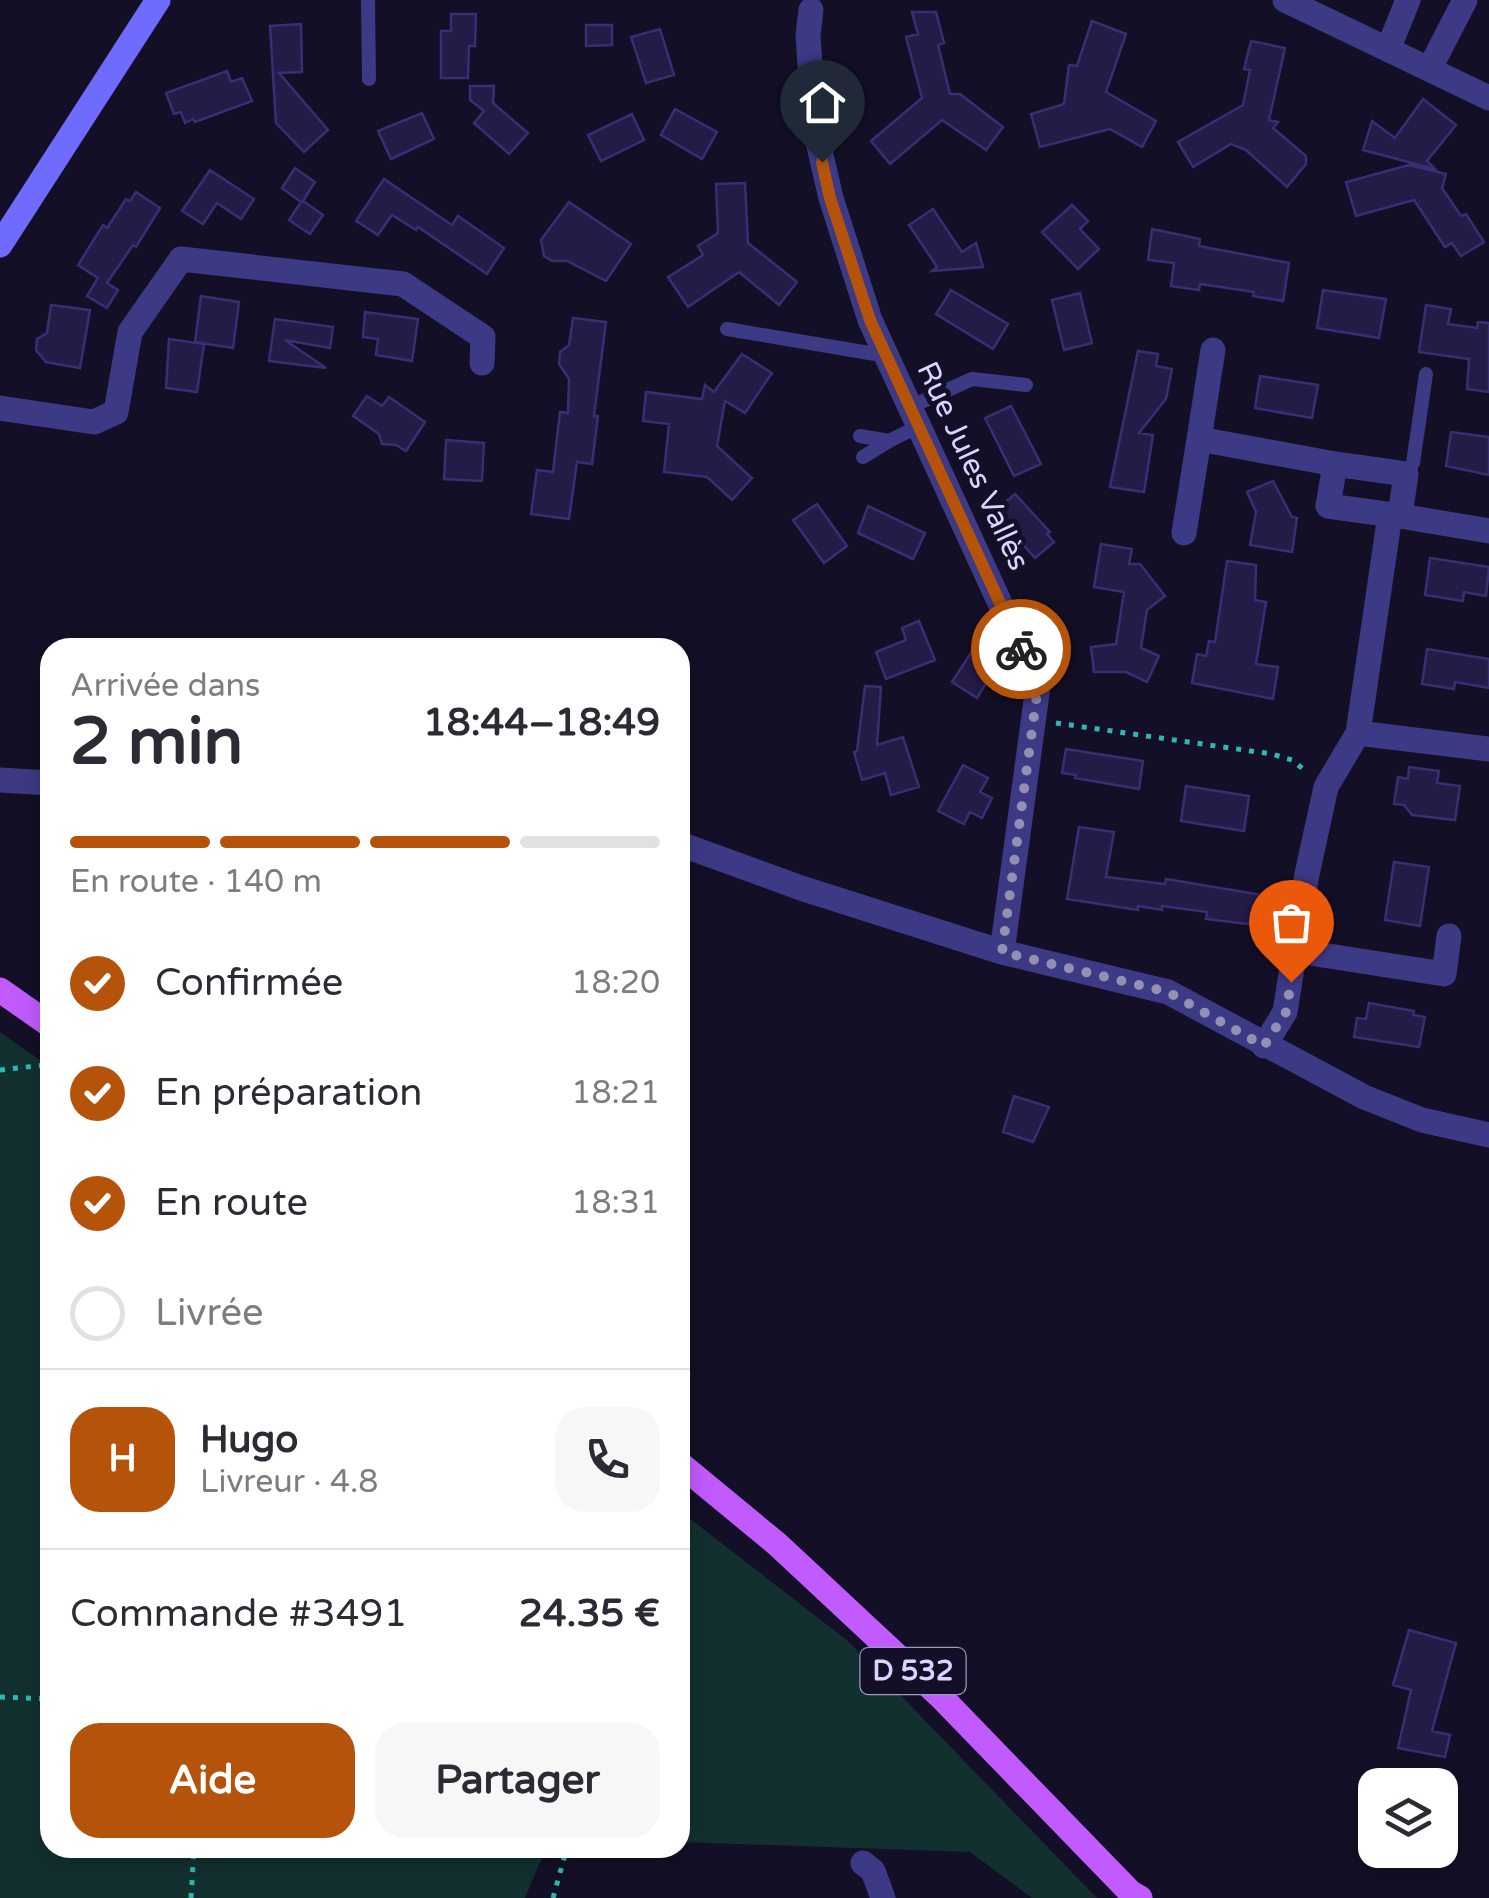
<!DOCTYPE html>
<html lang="fr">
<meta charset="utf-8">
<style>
:root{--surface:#fff;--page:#f7f7f7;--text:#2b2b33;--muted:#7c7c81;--line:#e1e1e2;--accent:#b45309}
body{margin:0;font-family:"Varela Round",sans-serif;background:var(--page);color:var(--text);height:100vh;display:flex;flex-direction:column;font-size:38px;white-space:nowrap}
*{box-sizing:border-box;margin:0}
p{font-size:32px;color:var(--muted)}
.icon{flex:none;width:55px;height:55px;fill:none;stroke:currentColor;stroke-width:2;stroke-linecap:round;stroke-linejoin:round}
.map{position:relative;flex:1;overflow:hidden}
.drawer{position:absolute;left:40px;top:638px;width:650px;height:1220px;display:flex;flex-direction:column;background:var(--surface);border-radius:30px;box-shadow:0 5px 25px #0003}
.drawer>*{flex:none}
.tools{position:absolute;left:1358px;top:1768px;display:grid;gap:20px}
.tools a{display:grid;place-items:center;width:100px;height:100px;border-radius:20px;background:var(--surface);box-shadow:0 5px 25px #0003;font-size:50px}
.pin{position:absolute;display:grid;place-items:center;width:85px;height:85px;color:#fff;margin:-102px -42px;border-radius:50% 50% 50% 0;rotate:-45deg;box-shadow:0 0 10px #0007}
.pin .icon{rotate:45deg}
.courier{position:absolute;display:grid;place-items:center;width:100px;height:100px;margin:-50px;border:8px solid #b45309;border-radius:50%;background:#fff;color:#222;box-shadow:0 2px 12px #0007}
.head em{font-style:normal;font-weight:700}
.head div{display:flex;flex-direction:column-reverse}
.head{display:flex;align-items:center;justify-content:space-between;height:170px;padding:0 30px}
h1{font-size:65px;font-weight:700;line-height:75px}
.bar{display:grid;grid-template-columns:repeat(4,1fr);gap:15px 10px;align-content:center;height:120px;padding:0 30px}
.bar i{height:12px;border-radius:8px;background:var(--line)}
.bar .selected{background:var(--accent)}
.bar p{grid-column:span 4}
.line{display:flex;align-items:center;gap:25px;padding:0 30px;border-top:2px solid var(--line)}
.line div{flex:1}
.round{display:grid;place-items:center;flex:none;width:105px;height:105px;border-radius:30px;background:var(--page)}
ol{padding:0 30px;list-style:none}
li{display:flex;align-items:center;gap:30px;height:110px}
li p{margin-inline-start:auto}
li .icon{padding:10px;border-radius:50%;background:var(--accent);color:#fff;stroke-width:4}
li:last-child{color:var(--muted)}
li i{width:55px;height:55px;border:5px solid var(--line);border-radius:50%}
.action{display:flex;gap:20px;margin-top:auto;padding:20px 30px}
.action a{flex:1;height:115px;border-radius:30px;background:var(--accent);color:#fff;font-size:40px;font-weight:700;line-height:115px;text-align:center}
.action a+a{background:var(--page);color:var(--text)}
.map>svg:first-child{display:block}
.green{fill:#12302f}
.building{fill:#241b47;stroke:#3b2d73;stroke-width:2.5}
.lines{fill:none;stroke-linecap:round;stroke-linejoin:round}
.path{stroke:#2fb8b0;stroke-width:5;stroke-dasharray:5 8;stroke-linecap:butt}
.lane{stroke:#3d3a85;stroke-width:14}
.street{stroke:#3d3a85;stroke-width:25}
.secondary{stroke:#6f6bff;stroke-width:25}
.primary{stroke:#c25bff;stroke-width:25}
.done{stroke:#948fb3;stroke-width:10;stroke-dasharray:0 18}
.route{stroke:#b45309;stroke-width:12}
.labels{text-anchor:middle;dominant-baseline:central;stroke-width:10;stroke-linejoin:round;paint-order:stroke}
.shield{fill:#130f26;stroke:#9e99be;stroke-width:2.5}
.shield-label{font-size:28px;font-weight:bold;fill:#d9d4ff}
.street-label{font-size:30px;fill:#d9d4ff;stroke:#130f26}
</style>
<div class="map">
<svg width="1489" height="1898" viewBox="0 0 1489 1898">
<rect width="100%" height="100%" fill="#130f26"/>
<path class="green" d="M0,1032L50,1067V1848H546L525,1898H0Z
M680,1511L848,1641L1097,1898H1032L970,1852L680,1842Z"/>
<path class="building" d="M912,12H936L944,43L938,45L950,94H960L1003,127L986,150L942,120L890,164L871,141L922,98L906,37L918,34Z
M451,14H476L475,46H469L468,78H441V31H451Z
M1092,21L1126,34L1106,92L1156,121L1142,147L1110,129L1040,147L1031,114L1064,104L1069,65L1077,66Z
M301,24L302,72L279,73L328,130L304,152L276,123L270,26Z
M586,25H612V45L586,46Z
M660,29L674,75L646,83L631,37Z
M1251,41L1285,48L1269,120L1278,122L1273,128L1306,156V164L1287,187L1246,150L1231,144L1193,167L1178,142L1243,105L1250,70L1244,69Z
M227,71L231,82L242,78L252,101L195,122L193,119L185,123L181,112L174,114L166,93Z
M470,86H494L493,103L528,133L509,154L474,123L484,111L470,100Z
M1423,99L1456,125L1427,161L1435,169L1363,150L1372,121L1395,138Z
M675,109L717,132L702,159L661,135Z
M422,113L434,139L391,159L378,131Z
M632,114L644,140L601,161L588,135Z
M1409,165L1446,174L1442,188L1461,216L1466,214L1484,242L1461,256L1452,243L1445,247L1414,200L1356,216L1346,182Z
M295,168L315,182L303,201L323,215L310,234L289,220L301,202L282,188Z
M210,170L254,199L241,219L217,203L203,224L182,211Z
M384,179L452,225L458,216L504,248L487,274L418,227L416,230L392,215L378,235L356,221Z
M745,183L748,243L797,282L779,305L739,272L688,307L668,277L703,255L698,246L718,233L716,184Z
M136,192L160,208L136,247L133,245L107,283L118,290L107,308L87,296L98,278L78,265L103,225L107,228L126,199L130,201Z
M569,202L631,244L606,281L567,261H552L544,256L541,240Z
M1072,205L1088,221L1080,229L1099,249L1078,269L1042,232Z
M933,209L962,252L976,243L983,267L932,271L937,267L909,225Z
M1152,229L1200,239L1199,246L1289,263L1283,301L1253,296L1254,292L1200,284L1199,290L1171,286L1174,263L1148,260Z
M951,290L1008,324L993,349L936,314Z
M1323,290L1386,299L1379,338L1317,328Z
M1080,293L1092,343L1064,350L1052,300Z
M201,296L239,302L233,348L195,342Z
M51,305L90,310L80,368L46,362L36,350L37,339L47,333Z
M1426,305L1451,309L1448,324L1477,328L1478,322L1489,323V392L1467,389L1469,359L1419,352Z
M365,312L418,319L412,361L376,355L378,339L363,337Z
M573,318L606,322L594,416H598L592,464L577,462L569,519L531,514L537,470L553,472L560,412L568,413L569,379L559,364L560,352L569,345Z
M275,319L333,327L330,348L285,340L326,368L269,361Z
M169,339L204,344L197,392L166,388Z
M1138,351L1158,354L1156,366L1172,369L1166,399L1139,433L1153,435L1144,492L1110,487Z
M742,354L772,373L745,413L725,401L717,446L752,478L732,500L707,477L664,472L669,424L643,421L646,392L702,399L705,385L714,392Z
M1260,376L1318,385L1312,418L1255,408Z
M367,396L382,406L389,397L425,422L406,451L396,445L382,444L379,434L353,416Z
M1011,406L1041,464L1014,476L985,418Z
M1451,432L1489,437V475L1446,466Z
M446,440L484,443L482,481L444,479Z
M1273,481L1292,517L1297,518L1292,552L1250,545L1256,512L1247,492Z
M1015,494L1050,532L1047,534L1054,542L1035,558L994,512Z
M817,504L847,546L824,563L793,520Z
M868,506L925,533L913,559L858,533Z
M1101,544L1132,549L1129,564H1140L1165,596L1147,610L1141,648L1159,656L1147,682L1126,672H1094L1091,647L1116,644L1124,592L1094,587Z
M1430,558L1489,567L1486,596L1464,592L1463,601L1425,595Z
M1227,561L1256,565L1255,600L1266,602L1256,664L1278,667L1273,699L1192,683L1197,654L1206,656L1209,641L1215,642Z
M919,621L935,660L886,679L876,652L906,640L902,628Z
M980,639L1004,654L977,698L952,682Z
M1427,649L1489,659V688L1455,682L1454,689L1422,684Z
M865,686L881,687L877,745L903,737L919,787L891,795L885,773L862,780L854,752L857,751Z
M1066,749L1143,761L1139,789L1075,778L1076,775L1062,773Z
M963,765L988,778L980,792L992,798L982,818L970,812L964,824L938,811Z
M1409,767L1439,771L1437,783L1460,786L1455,820L1412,815L1404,805L1394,804L1398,777L1408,779Z
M1186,786L1249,796L1244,831L1181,821Z
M1079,827L1114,832L1106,877L1165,884L1166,879L1268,896L1265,926L1206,919L1207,912L1162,906V910L1138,906V910L1067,899Z
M1394,862L1429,867L1420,926L1385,920Z
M1369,1003L1414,1011L1413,1015L1425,1017L1419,1047L1354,1037L1357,1018L1366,1019Z
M1014,1096L1049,1107L1033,1142L1003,1132Z
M1409,1630L1456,1643L1432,1731L1450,1735L1445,1757L1398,1748L1411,1690L1393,1685Z"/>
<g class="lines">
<path class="path" d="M1056,723L1272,754L1292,760L1308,773
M0,1070L45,1065L50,1068
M0,1697L50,1699
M191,1898L194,1848
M553,1898L566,1851"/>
<path class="lane" d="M368,0L369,79
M727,329L887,356
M910,407L972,379L1026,385
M860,436L889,441L919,426
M863,457L889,441
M1406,474L1413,463L1426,374"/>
<path class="street" d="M1285,0L1489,98
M811,10L808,35L814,125L831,198L870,320L1038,686L1002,952
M1389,47L1408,0
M1430,68L1465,0
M1213,350L1199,439L1335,464
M0,408L94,422L116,412L130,332L181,259L403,284L483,337L482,363
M1335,464L1406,474L1400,516L1328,506Z
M1400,516L1489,531
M1184,533L1199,439
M1358,733L1489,749
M0,780L50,783
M680,844L801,888L1002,952L1168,992L1364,1097L1422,1120L1489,1135
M1297,951L1444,974L1449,936
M1264,1046L1285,1012L1307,874L1326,787L1358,733L1390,515
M863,1863L873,1871L883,1898"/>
<path class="secondary" d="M0,245L158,0"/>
<path class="primary" d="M0,990L50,1025
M680,1464L777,1544L941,1697L1131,1893L1140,1898"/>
</g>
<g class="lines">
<path class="done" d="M1021,649L1038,686L1002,952L1168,992L1264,1046L1286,1012L1291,982"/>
<path class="route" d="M822,162L830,198L870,320L1021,649"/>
</g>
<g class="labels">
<rect class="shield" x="860.5" y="1648" width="105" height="46" rx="8"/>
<g class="shield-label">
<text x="913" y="1671">D 532</text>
</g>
<g class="street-label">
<text transform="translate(973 466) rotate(65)">Rue Jules Vallès</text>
</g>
</g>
</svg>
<div class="tools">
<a><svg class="icon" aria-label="layers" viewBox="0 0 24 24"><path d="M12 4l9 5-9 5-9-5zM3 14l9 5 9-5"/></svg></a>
</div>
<div class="pin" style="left:1291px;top:982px;background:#ea580c"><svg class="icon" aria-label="bag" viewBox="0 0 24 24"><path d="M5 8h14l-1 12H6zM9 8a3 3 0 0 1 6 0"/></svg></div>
<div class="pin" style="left:822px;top:162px;background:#1f2937"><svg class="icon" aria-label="home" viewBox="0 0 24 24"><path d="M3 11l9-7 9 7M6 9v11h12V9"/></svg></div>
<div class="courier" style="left:1021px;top:649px"><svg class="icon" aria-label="bike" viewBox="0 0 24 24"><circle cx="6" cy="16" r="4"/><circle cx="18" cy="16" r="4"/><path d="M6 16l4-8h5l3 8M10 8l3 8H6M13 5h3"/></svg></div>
<section class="drawer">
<div class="head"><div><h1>2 min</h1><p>Arrivée dans</p></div><em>18:44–18:49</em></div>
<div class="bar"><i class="selected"></i><i class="selected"></i><i class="selected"></i><i></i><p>En route · 140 m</p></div>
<ol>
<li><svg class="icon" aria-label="check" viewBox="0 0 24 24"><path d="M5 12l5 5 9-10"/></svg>Confirmée<p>18:20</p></li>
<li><svg class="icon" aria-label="check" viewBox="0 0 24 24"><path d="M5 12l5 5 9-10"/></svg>En préparation<p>18:21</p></li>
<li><svg class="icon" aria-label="check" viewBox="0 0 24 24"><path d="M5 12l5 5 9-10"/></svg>En route<p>18:31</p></li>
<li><i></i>Livrée</li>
</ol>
<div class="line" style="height:180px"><b class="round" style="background:var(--accent);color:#fff">H</b><div><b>Hugo</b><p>Livreur · 4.8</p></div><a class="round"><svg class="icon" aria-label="phone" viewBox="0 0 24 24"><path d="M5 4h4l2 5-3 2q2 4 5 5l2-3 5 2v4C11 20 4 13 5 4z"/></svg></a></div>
<div class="line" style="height:130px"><div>Commande #3491</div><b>24.35 €</b></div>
<div class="action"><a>Aide</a><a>Partager</a></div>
</section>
</div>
